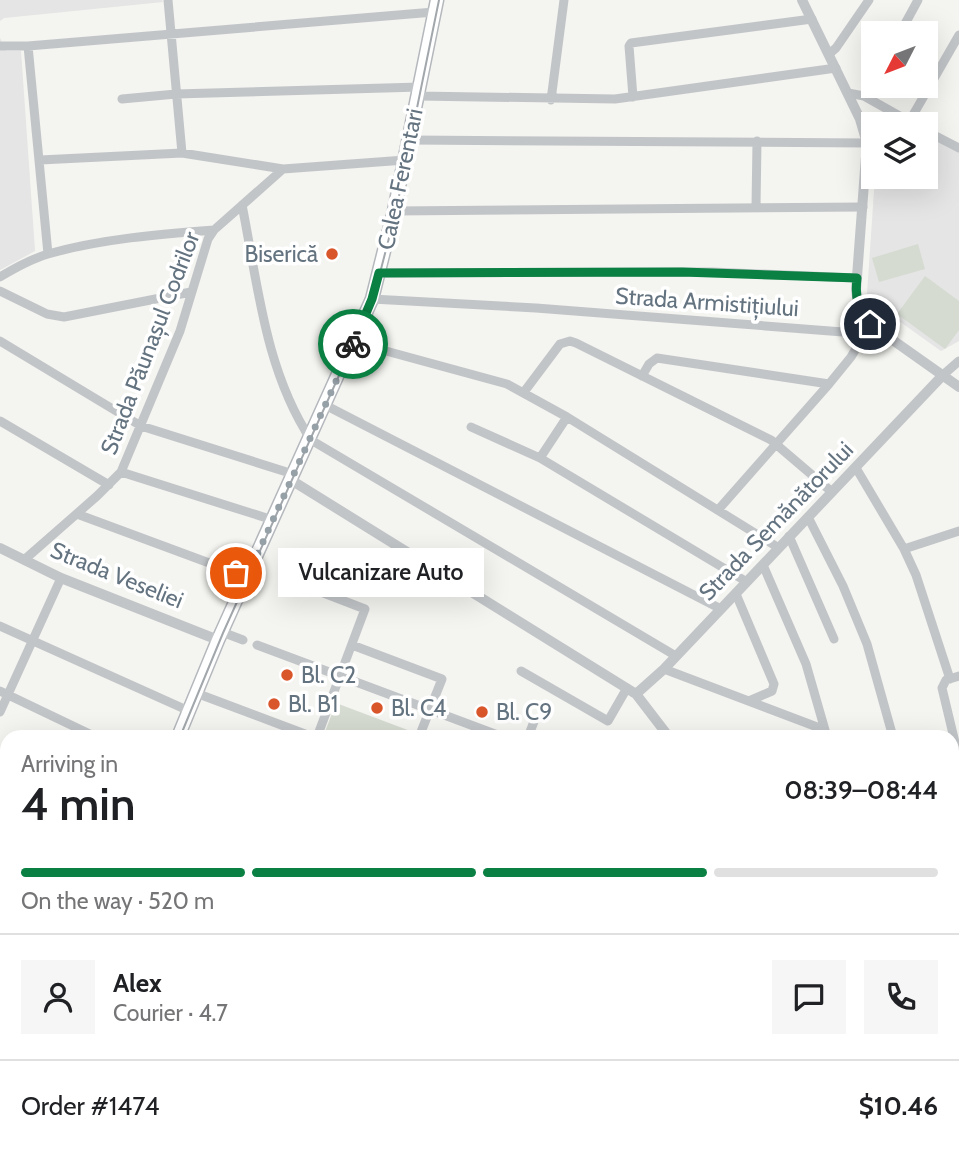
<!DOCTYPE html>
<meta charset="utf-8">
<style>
:root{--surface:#fff;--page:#f6f6f6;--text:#202124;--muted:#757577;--line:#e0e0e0;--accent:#0b8043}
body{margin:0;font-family:Cabin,sans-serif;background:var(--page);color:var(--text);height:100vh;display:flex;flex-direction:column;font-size:26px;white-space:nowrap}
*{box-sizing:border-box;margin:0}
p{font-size:23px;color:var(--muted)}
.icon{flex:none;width:38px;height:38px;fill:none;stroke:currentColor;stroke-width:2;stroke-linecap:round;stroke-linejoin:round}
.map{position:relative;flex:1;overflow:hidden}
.side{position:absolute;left:0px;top:730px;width:959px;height:436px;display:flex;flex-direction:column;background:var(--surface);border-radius:21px 21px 0 0;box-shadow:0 7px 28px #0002}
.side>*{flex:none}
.needle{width:46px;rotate:228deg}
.fabs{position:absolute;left:861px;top:21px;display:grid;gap:14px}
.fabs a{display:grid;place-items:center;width:77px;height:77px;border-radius:0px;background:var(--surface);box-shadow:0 7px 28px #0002;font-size:35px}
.pin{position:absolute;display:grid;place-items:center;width:60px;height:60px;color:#fff;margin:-30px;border:4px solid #fff;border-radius:50%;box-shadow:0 2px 7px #0007}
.courier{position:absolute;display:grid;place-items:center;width:70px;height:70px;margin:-35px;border:5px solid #0b8043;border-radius:50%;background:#fff;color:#222;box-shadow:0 2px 9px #0007}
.bubble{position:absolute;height:49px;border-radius:0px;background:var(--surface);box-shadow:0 7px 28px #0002;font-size:23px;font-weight:600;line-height:49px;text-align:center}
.headline em{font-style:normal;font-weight:600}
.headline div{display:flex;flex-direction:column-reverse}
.headline{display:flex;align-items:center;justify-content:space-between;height:119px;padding:0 21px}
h1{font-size:46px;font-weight:600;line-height:52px}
.bar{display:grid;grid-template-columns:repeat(4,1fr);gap:10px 7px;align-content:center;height:84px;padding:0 21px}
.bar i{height:9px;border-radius:5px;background:var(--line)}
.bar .current{background:var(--accent)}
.bar p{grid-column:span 4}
.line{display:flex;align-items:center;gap:18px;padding:0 21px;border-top:2px solid var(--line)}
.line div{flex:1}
.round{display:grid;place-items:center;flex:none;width:74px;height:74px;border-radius:0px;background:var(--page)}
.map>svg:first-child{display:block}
.built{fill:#e4e5e4}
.green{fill:#d5dbd1}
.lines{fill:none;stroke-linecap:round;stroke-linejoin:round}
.secondary-casing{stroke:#b4b8bc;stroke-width:15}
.minor{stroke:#c2c5c8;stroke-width:9}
.tertiary{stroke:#c2c5c8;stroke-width:10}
.secondary{stroke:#fff;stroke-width:12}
.tram{stroke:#a2a7ac;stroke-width:2}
.done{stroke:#96a0a7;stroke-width:7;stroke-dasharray:0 12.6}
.route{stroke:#0b8043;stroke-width:9}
.poi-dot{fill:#d9562b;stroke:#fff;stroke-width:2.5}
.labels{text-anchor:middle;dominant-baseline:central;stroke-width:7;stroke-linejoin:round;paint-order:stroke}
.street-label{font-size:23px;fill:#647380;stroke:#fff}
.poi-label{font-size:23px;fill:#647380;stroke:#fff;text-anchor:start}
</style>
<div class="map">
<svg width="959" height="1165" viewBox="0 0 959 1165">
<rect width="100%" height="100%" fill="#f4f4f0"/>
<path class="built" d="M0,0H162L163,2L4,18L0,21Z
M0,38L6,51H21L35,251L0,270Z
M926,131L959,149V341L941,351L871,301L867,294L875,177H926Z"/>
<path class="green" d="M918,244L925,269L879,282L872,258Z
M925,276L959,301V330L945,349L897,314Z
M336,703L413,732L411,737H323Z
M0,1050L7,1053V1092L0,1118Z
M766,1159V1158L853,1159V1165H764Z"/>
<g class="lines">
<g class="secondary-casing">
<path id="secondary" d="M178,737L218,640L372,299L394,211L437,0
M46,1165L48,1158
M66,1165L68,1158"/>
</g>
<path class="minor" d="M168,0L182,153
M900,33L918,0
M0,46H28L434,12
M28,46L48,254
M829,54L836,48L869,0
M848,93L864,96L912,123
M418,96L615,99L836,68
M864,96L873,80
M633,97L629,46L631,43L812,19
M122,99L176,94L420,87
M551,100L564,0
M905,124L909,122L959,35
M926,131L959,148
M409,140L867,143L873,140
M40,160L182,153L283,169L405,160
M242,205C258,285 265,370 311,440L676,656
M756,207L757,141
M394,211L863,207
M379,273L712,272L857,278
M0,277C15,268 31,259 48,254C100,239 161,234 214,230
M0,291L47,314L64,317L191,292
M372,299L536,308L843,332L856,330L870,324
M0,341L141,426L293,474
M353,342L507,384L567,417L779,548
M943,375L959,361
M642,376L649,364L657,358L829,384
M524,392L560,344L570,341L576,343L771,440L832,492
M325,405L721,609
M0,421L109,485
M471,427L540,458L747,582
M540,458L567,417
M856,468L904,549L916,575L950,679
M121,472L273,520
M718,510L829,384L851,357L870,325
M77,514L247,577
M808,517L843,586L867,644L893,737
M789,536L834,639
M904,549L959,531
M24,560L97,496L121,472L180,331L208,239L214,230L283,169
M763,565L806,664L827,737
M300,584L365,609L317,737
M736,594L774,684L772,691L749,701
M0,626L189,711
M222,632L243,640
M257,645L503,737
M352,645L442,679L419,737
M664,669L825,730
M521,671L608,721L627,688
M959,676L946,680L942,688L959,759
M0,691L96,737
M196,693L313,737
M0,712L61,578
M528,737L535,719
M0,775L7,779
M952,812L959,839
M952,999L959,1000
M952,1042L959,1040
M168,1165L172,1158
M263,1165L265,1158
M305,1165L307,1158
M343,1165L344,1158
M353,1165L355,1158
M388,1165L391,1158
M423,1165L425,1158
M474,1165L476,1158
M584,1165L586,1158
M667,1165L668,1158
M718,1165L720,1158
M939,1165V1158"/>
<path class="tertiary" d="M802,0L860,119L867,143L856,290L859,309L870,324L959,387
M291,480L636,694L669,737
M0,548L61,578L218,640
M636,694L664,669L943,375
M952,898L959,895
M0,956L7,959
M860,1165V1158"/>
<use href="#secondary" class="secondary"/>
<path class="tram" d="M180,737L223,633L373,300L396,211L439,0
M58,1165L60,1158"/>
</g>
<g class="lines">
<path class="done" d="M236,573L247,577L353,344"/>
<path class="route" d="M353,344L372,299L379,273L682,272L857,278C855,296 857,310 870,324"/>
</g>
<g class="poi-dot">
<circle cx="332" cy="254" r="7"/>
<circle cx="287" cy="675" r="7"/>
<circle cx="274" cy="704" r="7"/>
<circle cx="377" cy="708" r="7"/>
<circle cx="482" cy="712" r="7"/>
</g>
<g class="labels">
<g class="street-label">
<text transform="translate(400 179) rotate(-78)">Calea Ferentari</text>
<text transform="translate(707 302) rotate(4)">Strada Armistițiului</text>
<text transform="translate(150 343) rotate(-69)">Strada Păunașul Codrilor</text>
<text transform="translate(776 521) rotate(-46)">Strada Semănătorului</text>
<text transform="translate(117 575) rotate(22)">Strada Veseliei</text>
</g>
<g class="poi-label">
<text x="318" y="254" text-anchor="end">Biserică</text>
<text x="301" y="675">Bl. C2</text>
<text x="288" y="704">Bl. B1</text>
<text x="391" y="708">Bl. C4</text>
<text x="496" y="712">Bl. C9</text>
</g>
</g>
</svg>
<div class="fabs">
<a><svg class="needle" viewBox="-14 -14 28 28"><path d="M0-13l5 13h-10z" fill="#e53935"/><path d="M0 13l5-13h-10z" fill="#757577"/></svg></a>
<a><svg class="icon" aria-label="layers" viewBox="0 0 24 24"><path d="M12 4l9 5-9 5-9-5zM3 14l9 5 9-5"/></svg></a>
</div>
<div class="pin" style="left:236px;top:573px;background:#ea580c"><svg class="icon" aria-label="bag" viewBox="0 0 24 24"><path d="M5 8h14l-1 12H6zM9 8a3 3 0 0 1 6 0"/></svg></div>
<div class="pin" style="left:870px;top:324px;background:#1f2937"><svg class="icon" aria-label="home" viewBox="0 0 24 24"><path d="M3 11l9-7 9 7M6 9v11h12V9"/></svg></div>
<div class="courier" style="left:353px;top:344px"><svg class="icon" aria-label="bike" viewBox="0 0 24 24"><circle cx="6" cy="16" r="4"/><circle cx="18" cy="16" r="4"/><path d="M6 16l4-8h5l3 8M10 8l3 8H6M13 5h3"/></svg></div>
<div class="bubble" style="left:278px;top:548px;width:206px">Vulcanizare Auto</div>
<section class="side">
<div class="headline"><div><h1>4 min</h1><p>Arriving in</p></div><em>08:39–08:44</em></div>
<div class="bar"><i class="current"></i><i class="current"></i><i class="current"></i><i></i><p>On the way · 520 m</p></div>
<div class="line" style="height:126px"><a class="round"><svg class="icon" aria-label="person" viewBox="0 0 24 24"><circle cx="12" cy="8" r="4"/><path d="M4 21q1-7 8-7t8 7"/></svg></a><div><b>Alex</b><p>Courier · 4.7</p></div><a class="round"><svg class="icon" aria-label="chat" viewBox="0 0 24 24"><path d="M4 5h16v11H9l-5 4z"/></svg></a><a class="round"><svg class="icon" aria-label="phone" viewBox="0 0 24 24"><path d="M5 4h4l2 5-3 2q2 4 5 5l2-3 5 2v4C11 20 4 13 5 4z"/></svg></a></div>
<div class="line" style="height:91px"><div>Order #1474</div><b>$10.46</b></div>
</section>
</div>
